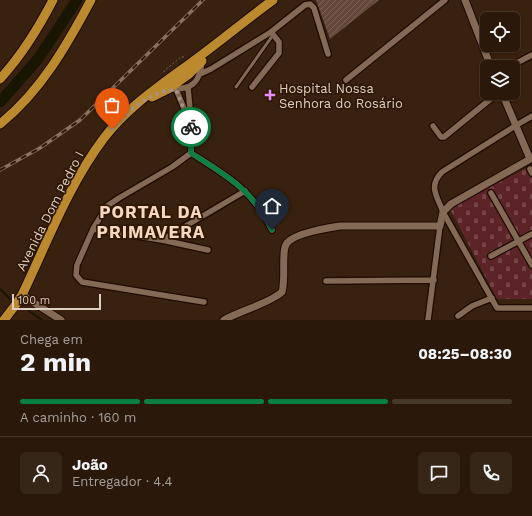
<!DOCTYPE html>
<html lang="pt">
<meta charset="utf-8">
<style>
:root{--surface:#2a190a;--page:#362618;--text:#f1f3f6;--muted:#a5a09c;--line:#46382b;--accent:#0b8043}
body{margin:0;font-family:"Work Sans",sans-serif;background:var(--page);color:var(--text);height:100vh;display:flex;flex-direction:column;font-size:15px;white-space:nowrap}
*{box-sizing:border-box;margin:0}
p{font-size:13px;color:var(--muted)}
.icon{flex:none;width:22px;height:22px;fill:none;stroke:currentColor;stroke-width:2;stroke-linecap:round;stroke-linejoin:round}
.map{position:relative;height:320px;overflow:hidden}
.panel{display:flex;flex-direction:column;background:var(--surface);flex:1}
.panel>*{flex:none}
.controls{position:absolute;left:480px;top:12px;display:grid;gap:8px}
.controls a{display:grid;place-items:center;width:40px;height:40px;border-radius:6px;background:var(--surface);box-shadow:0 1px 3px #0004,0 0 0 1px var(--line);font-size:20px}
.scale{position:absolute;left:12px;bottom:10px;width:89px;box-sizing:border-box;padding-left:4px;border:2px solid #decfc3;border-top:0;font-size:11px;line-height:14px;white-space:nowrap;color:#decfc3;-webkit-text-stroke:3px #2e1805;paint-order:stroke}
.pin{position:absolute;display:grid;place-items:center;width:34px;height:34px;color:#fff;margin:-41px -17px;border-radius:50% 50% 50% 0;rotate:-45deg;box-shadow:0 0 4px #0007}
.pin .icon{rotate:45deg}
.courier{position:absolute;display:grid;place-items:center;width:40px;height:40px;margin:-20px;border:3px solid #0b8043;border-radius:50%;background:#fff;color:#222;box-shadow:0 1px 5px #0007}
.head em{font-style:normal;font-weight:700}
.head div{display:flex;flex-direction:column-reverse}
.head{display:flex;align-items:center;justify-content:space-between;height:68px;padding:0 20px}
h1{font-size:26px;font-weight:700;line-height:30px}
.bar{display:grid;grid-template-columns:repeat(4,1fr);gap:6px 4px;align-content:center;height:48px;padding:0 20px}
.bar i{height:5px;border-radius:3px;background:var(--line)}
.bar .current{background:var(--accent)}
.bar p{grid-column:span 4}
.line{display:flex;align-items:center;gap:10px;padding:0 20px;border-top:1px solid var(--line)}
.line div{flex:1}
.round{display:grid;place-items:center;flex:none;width:42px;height:42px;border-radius:6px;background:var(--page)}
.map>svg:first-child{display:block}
.cemetery{fill:url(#cemetery-stones)}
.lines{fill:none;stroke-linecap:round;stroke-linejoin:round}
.stream{stroke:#181503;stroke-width:2}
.river{stroke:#181503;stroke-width:11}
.building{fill:url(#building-hatch)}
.service-casing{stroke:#1f0a00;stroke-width:5}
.minor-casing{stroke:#1f0a00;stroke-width:8}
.tertiary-casing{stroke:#1f0a00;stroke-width:9}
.primary-casing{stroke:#1f0a00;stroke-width:11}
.path{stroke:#7d6959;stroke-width:1;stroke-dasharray:2 2;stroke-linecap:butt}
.service{stroke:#846954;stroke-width:3}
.minor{stroke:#846954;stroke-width:5.5}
.tertiary{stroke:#846954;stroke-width:7}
.primary{stroke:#bb8a2e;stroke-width:9}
.rail-casing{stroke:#857262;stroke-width:3.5}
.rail{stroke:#2e1805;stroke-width:2;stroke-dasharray:6;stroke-linecap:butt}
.done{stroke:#a49284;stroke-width:4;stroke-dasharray:0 7.2}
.route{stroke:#0b8043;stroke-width:5}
.poi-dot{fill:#e88eff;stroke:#2e1805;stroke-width:1.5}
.labels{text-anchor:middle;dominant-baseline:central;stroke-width:3.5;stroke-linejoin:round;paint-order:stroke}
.poi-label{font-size:13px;fill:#decfc3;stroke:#2e1805;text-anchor:start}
.street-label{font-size:13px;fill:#decfc3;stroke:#2e1805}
.district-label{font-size:17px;font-weight:bold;letter-spacing:1px;fill:#f7d7c0;stroke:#2e1805}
</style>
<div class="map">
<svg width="532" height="320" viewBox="0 0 532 320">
<defs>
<pattern id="cemetery-stones" width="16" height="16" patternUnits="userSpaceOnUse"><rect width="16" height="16" fill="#5d2427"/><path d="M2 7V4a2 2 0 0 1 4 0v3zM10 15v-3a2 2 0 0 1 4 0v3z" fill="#744345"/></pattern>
<pattern id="building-hatch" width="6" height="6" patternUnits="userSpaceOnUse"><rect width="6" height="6" fill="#66473c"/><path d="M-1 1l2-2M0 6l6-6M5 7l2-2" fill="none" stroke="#7b6057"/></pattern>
</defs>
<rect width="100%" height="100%" fill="#38210e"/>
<path class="cemetery" d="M532,165V299H497L450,209Z"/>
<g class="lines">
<path class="stream" d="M0,289L10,299
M29,311L42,320"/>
<path class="river" d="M0,102L38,59L77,0"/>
</g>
<path class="building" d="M316,0H379L330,39Z"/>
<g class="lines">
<g class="service-casing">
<path id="service" d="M236,87L273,35"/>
</g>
<g class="minor-casing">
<path id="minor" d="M271,32L305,5L310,4L314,8L328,54
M509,67L532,55
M200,74L211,69L271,32L279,42V53L252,87
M346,80L445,0
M188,88L192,129L191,153
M169,89C191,90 200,84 202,61
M176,89L190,123
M532,116L515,126L442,172C428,186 437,196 443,212L497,308H532
M433,126L441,137H444L498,93
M191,153L172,167L119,198L107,206L93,229L77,265L76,275L82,282L204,302
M191,153C227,176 253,190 272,230
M530,169L532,173
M491,193L532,265
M93,229L162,240L208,250
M162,240L245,191
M491,256L532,234
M326,281L434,280
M458,316L472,306L492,298
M428,320L440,226"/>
</g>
<g class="tertiary-casing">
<path id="tertiary" d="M465,0L491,67
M502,93L530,159
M22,295L61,320
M224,320C240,311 270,303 282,292C285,280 283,267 284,255C284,251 285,246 287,243C295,233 327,228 340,226H440L443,212L451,204L532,158"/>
</g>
<g class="primary-casing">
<path id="primary" d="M0,79C22,55 38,29 53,0
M152,97L168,89L189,74L202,61
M0,124C41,91 67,45 91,0
M4,320L17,303L22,295C47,243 69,184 104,138C128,106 164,83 196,59C222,40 247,19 273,0"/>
</g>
<path class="path" d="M164,72V71L181,57H186"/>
<use href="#service" class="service"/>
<use href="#minor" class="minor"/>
<use href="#tertiary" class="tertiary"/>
<use href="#primary" class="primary"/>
<g class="rail-casing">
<path id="rail" d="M0,170L40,148L80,120L203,0"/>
</g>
<use href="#rail" class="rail"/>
</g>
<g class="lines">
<path class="done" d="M112,129C127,112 153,89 176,90L191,127"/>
<path class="route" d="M191,127V153C227,176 253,190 272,230"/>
</g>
<path class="poi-dot" d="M268 89h4v4h4v4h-4v4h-4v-4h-4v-4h4z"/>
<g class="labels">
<g class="poi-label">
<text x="279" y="88">Hospital Nossa<tspan x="279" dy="15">Senhora do Rosário</tspan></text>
</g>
<g class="street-label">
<text transform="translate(50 211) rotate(-63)">Avenida Dom Pedro I</text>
</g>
<g class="district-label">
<text x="151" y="212">PORTAL DA<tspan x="151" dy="20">PRIMAVERA</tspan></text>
</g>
</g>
</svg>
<div class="controls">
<a><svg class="icon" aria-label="locate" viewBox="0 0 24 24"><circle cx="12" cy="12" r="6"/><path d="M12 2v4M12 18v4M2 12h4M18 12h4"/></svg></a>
<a><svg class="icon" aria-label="layers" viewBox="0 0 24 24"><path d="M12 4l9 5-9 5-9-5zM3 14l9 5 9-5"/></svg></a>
</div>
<div class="scale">100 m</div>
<div class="pin" style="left:112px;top:129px;background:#ea580c"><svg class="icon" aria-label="bag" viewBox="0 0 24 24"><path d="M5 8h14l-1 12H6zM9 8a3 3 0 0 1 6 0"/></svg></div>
<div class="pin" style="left:272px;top:230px;background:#1f2937"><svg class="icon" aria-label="home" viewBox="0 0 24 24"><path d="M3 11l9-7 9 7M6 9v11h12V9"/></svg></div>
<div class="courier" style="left:191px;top:127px"><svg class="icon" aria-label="bike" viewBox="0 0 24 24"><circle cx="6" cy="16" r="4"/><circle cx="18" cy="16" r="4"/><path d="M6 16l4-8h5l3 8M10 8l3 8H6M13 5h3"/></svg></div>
</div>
<section class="panel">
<div class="head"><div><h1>2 min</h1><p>Chega em</p></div><em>08:25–08:30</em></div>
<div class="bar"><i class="current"></i><i class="current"></i><i class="current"></i><i></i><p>A caminho · 160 m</p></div>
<div class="line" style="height:72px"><a class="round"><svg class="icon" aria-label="person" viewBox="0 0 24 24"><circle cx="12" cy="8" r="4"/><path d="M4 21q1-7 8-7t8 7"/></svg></a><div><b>João</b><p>Entregador · 4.4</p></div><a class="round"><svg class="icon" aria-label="chat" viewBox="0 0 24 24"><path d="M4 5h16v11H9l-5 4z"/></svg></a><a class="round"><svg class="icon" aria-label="phone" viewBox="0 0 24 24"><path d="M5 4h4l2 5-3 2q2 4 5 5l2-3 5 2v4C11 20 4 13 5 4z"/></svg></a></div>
</section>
